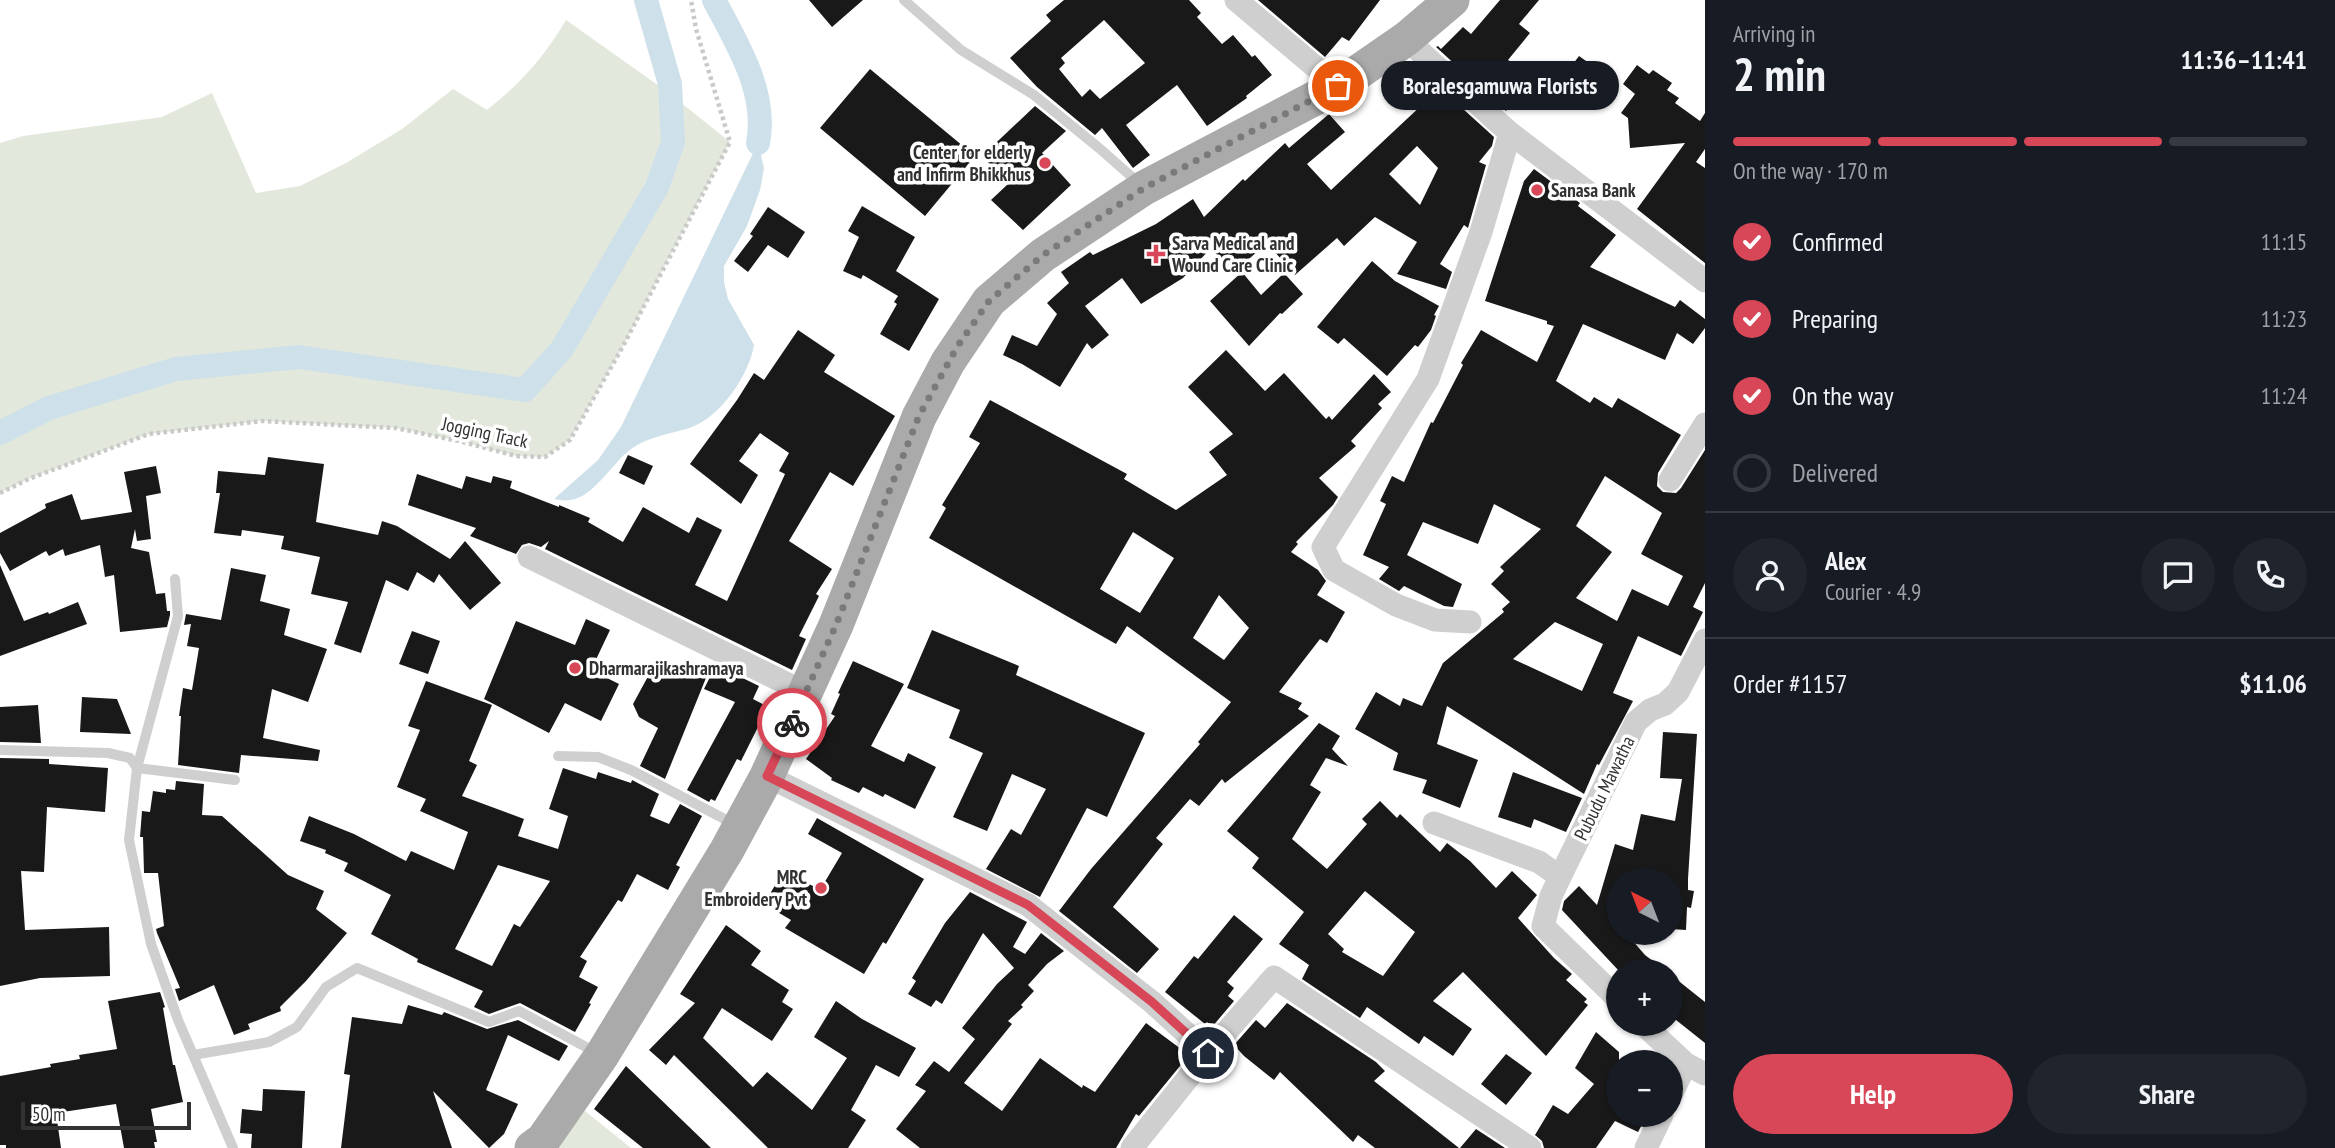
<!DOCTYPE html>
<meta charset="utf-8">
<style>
:root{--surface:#171b24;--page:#20242c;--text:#f1f3f6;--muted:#9ea1a6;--line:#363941;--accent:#d74757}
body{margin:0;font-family:"PT Sans Narrow",sans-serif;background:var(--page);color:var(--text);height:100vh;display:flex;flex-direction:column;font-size:26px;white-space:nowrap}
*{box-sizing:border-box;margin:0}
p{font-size:23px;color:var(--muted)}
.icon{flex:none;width:38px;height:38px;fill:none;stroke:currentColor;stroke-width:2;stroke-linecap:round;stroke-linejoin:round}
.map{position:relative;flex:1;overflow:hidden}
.side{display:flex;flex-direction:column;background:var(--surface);width:630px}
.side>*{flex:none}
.needle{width:46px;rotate:318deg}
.fabs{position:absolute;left:1606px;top:868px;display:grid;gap:14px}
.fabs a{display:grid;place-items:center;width:77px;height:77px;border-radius:50%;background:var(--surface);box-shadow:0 2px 5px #0004;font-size:35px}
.scale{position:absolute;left:21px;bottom:18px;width:170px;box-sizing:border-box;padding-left:7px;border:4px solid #323232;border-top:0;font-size:19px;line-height:24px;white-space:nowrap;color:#323232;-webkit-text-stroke:5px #fff;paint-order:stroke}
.pin{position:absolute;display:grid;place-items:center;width:60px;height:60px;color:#fff;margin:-30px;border:4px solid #fff;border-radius:50%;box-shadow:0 2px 7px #0007}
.courier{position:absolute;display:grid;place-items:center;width:70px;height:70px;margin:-35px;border:5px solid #d74757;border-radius:50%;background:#fff;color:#222;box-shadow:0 2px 9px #0007}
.bubble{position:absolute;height:49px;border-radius:24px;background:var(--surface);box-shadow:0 2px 5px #0004;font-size:23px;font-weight:800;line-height:49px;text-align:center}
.head em{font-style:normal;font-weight:800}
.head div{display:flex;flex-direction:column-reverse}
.head{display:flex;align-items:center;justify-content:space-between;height:119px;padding:0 28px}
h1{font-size:46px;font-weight:800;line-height:52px}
.bar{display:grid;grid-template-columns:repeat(4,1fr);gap:10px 7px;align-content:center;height:84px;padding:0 28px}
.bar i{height:9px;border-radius:5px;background:var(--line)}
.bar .selected{background:var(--accent)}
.bar p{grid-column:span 4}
.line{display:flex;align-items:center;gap:18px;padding:0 28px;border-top:2px solid var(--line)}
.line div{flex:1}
.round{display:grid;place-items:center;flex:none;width:74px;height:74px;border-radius:37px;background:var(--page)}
ol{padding:0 28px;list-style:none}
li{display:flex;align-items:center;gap:21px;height:77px}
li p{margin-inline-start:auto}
li .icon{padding:7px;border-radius:50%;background:var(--accent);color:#fff;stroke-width:4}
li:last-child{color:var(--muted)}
li i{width:38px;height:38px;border:4px solid var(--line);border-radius:50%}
.cta{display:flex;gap:14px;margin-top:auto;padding:14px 28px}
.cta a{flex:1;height:80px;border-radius:42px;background:var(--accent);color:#fff;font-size:28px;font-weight:800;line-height:80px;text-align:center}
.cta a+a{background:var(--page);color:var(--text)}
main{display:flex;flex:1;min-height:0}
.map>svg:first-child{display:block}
.green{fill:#e3e8dc}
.water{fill:#cee0e9}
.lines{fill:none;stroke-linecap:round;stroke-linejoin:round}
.canal{stroke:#cee0e9;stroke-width:24}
.building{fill:#191919;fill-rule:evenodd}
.path{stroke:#c9c9c9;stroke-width:4.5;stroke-dasharray:3.5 3.5;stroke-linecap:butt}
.lane{stroke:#cfcfcf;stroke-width:10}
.street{stroke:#cfcfcf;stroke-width:23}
.primary{stroke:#aaa;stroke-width:35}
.done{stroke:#7a7a7a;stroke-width:7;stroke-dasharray:0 12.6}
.route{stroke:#d74757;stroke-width:9}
.poi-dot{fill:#d74757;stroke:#fff;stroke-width:2.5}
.labels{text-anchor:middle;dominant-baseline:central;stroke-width:7;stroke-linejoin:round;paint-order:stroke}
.poi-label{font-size:19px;font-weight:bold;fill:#323232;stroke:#fff;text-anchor:start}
.street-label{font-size:19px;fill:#323232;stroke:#fff}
</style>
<main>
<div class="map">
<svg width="1705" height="1148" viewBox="0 0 1705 1148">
<rect width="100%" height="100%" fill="#fff"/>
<path class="green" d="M566,20L669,93L730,142L622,348L570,440L545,457L516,456L463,442L396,428L262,421L149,434L31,478L0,493V143L23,136L162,117L212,93L256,193L300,186L346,163L402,129L453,89L487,110C520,84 545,56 566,20Z
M580,1107L631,1148H545Z"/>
<path class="water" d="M758,143L764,168L760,190L747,226L724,266V282L728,299L754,345C749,375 721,416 692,427C672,434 649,436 631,449C613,462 593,498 570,500C565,501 559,500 554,499L598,460L621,427Z"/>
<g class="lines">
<path class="canal" d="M714,0C737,43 768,93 758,143
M0,433L49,408L176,369L299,357L525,390L562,349L657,187L673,142L670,84L646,0"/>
</g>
<path class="building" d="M809,0H863L832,27Z
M1064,0H1189L1201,13L1197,17L1222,44L1233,35L1252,57L1255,55L1272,75L1246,96L1247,98L1207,126L1177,85L1126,125L1150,155L1133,168L1102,128L1095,135L1037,87L1010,58L1051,21L1046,15ZM1104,20L1145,63L1100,99L1090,89L1082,97L1059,69L1065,63L1061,58Z
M1258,0H1380L1349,41L1342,37L1325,57Z
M1500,0H1539L1519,24L1530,33L1508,60L1531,75L1506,111L1436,47L1438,46L1441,49L1463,27L1471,34Z
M1579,56L1606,75L1584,104L1558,84Z
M1637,65L1649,74L1653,70L1672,83L1667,90L1679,98L1675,103L1700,121L1705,113V149L1696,162L1705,168V263L1637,209L1685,143L1630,148L1628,118L1621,113L1635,94L1623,84Z
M870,69L975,156L925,216L820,128Z
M1440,88L1494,137L1492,146L1479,162L1486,165L1468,228L1464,225L1440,264L1452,272L1446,289L1397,274L1417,242L1375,217L1344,246L1337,238L1295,275L1267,243L1233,273L1211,248L1183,278L1141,304L1122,278L1085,306L1109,335L1092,349L1087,343L1060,387L1022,364L1003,355L1012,335L1037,346L1057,314L1047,303L1069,283L1061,272L1090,252L1093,255L1156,224L1193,199L1204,217L1243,179L1245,181L1285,143L1289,148L1329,114L1345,132L1307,164L1331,190ZM1417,146L1438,168L1420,205L1389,174Z
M1035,106L1066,131L1042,153L1071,185L1023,230L991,200L1008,184L982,156Z
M1534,169L1580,203L1578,206L1616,235L1590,267L1675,307L1680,300L1705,319V328L1693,344L1677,333L1665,360L1583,324L1556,381L1590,403L1594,397L1612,408L1618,398L1681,435L1658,473L1657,486L1663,492L1676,493L1681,488L1705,450V583L1693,607L1703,612L1681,656L1638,636L1613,693L1633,701L1599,765L1597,764L1584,794L1447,706L1437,744L1478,760L1460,808L1422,793L1427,780L1393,770L1398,753L1355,729L1376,692L1400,706L1403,698L1422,706L1443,663L1504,612L1502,609L1510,602L1491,584L1504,571L1500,567L1541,529L1494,504L1478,544L1423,522L1407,555L1462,584L1453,607L1444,606L1404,586L1399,591L1379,579L1389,567L1363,555L1386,504L1380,501L1392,476L1404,482L1431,422L1433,423L1463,365L1461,363L1481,330L1537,362L1554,326L1547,324V321L1485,301L1524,181ZM1605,476L1662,513L1641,554L1683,576L1668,606L1632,589L1617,621L1576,598L1612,552L1576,526ZM1555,622L1603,644L1582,691L1513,659Z
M862,206L915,237L896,271L939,299L909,351L880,334L897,304L894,302L898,296L863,275L861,279L843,271L859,237L848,231Z
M768,207L805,232L788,258L768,245L748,272L734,261L753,236L750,234Z
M1372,261L1395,281L1439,306L1434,315L1436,316L1431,330L1418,347L1415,345L1387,376L1344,338L1338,344L1317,327Z
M1242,272L1261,295L1284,273L1303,294L1282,314L1280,313L1249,346L1210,301Z
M798,330L835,355L824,372L895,416L853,486L830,472L789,541L832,569L816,594L819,596L799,636L806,639L792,670L545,549L549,541L541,547L529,543L522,545L516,554L470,536L476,528L408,505L417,474L462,489L466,476L491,483L493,476L512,481L510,488L559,507V505L590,518L588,522L623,542L643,507L689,533L697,517L722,530L695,585L727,601L785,474L779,471L789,453L760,433L739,461L758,475L741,504L690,464L737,400L754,373L764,380Z
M1226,350L1265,391L1284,373L1326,419L1329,416L1332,420L1374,374L1391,392L1378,404L1382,408L1351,441L1356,446L1319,478L1338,497L1333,505L1296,542L1298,544L1291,552L1318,570L1326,581L1317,595L1345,612L1327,643L1320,639L1279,692L1302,703L1298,709L1309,716L1225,783L1222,779L1199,806L1190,799L1156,838L1163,844L1113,907L1159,949L1137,973L1059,911L1091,869L1200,744L1198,742L1231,702L1127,626L1116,644L929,538L946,508L942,505L980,443L969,437L990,400L1127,474L1124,479L1176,510L1227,475L1209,452L1233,434L1188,387ZM1133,532L1174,558L1140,613L1100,589ZM1219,595L1249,628L1224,660L1193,638Z
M628,455L653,466L644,485L619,473Z
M268,457L324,464L316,522L378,535L382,521L397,526L450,559L465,541L501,583L470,610L439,574L434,583L417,572L408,591L386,580L361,653L334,644L348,602L311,594L320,557L281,549L284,536L242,530L241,536L214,533L220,493H216L218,471L265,475Z
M156,466L161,493L146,496L151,539L137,541L135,529L131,548L149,552L156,594L165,593L167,611H170V615L167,627L120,632L114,575L105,577L100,545L65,556L63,549L49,556L46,551L10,571L0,553V533L46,508L45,504L72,494L81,520L132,512L124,472Z
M0,565L24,621L48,612L49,614L78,602L87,624L0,656Z
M231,568L266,575L260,601L290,609L284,635L327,649L308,702L272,689L263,738L320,750L318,761L241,755L239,773L178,765L181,716H179L183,688L192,690L199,648L187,646L191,624L184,625L186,614L221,620Z
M586,619L610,630L591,670L619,684L601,721L565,703L549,733L484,699L516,621L575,645Z
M932,630L1019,666L1016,675L1145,733L1107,817L1087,808L1040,897L986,869L1011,829L1021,835L1046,789L1012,774L987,831L953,817L983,753L949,738L960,710L907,688Z
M412,631L440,641L428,674L399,664Z
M658,658L687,674L691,665L708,673L665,779L640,766L658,728L639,717L633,704Z
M853,661L904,684L871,746L904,762L908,753L936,767L915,809L885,794L883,797L863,787L859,793L831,780L832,778L806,759L835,716L831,714L840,694L838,693Z
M716,665L759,686L753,699L772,709L763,725L760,723L741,761L737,759L715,801L711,799L709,802L687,790L735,702L704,689Z
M426,681L492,705L469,761L477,765L462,796L524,819L518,836L558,849L568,816L549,809L563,768L596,779L598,772L631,783L632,780L659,794L650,816L669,824L680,804L702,816L676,865L680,867L668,890L637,874L622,902L618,900L580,957L587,961L579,977L598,987L589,1003L591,1004L575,1032L520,1003L489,1014L474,1007L483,991L417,962L418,959L371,934L391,895L344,871L348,863L325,853L326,850L300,841L309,816L354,834L406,861L411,851L454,870L468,832L420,811L426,799L397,787L420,730L408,726ZM498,865L550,881L520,927L514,924L492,966L455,949Z
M82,697L117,699L131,734L80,732Z
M38,705L41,743L0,742V707Z
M1319,723L1340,736L1332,749L1348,766L1326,758L1310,785L1321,792L1292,839L1327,869L1367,824L1362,819L1380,801L1397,818L1400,814L1440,852L1447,843L1470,861L1496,888L1512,871L1537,895L1518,918L1554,958L1572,974L1566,980L1587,999L1584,1002L1588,1005L1546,1056L1463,972L1433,1001L1472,1029L1453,1056L1424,1036L1419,1044L1367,1007L1360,1018L1302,979L1309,965L1279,944L1304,912L1252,868L1259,858L1227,831ZM1365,891L1415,932L1383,976L1342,952L1344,949L1328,934Z
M1663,732L1697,734L1688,879V890L1694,891L1691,908L1687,907L1686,930L1671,929V880H1619V933H1626L1645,955L1666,971H1619L1562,910L1564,901L1579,886L1597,905L1615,844L1633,850L1641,814L1675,821L1682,779L1660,778Z
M0,758L49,759V764L108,768L105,812L47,807L44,872L21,871L25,930L109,927L110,976L40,978L0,986Z
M1513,772L1582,798L1566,832L1534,819L1531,828L1498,817Z
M176,781L204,784L202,815L222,816L288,875L324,891L316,909L347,933L306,981L280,1007L281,1011L248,1024L250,1029L234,1035L214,985L179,1001L175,989L180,988L157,933L156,929L164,926L158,873H144L143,837H140L142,811L150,812L153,791L166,793V789L175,790Z
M817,818L924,879L886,944L883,942L864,974L785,928L791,920L764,904L784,870L820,890L842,853L808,834Z
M970,892L1027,922L1013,947L1025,954L1041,933L1064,951L1047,964L1028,985L1034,991L1021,1005L1023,1007L1008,1021L1012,1024L964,1083L1002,1111L1040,1058L1082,1088L1083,1085L1095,1092L1146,1023L1189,1055L1139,1116L1136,1114L1116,1148H920L896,1129L926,1091L915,1085L934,1061L949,1072L975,1039L962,1028L997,984L1014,968L983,933L942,1004L936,1000L931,1007L908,994L916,981L912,978L945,923Z
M1234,915L1263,939L1227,982L1234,988L1228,996L1234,1001L1212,1027L1207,1022L1205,1024L1165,992L1194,956L1198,959Z
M726,925L761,951L751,965L789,990L782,1002L793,1009L772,1041L722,1008L703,1038L753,1087L767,1072L812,1110L847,1058L814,1037L836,1001L862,1019L916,1048L899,1077L876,1065L851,1110L866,1120L848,1148H768L674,1055L666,1065L649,1050L695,1003L680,994Z
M1671,975L1705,1002V1043L1671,1016Z
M160,992L165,1007L163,1008L173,1065H175L183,1102L151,1109L157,1142H154L155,1148H124L116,1104L56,1113L61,1148H6V1145H0V1076L51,1067L50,1064L80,1059L79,1055L117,1049L108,1001Z
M1287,1003L1376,1062L1385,1071L1374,1081L1459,1148H1375L1358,1135L1353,1142L1280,1072L1274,1080L1244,1056L1234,1045L1256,1020L1265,1028Z
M408,1005L442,1015L444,1012L487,1029L518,1020L568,1046L559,1061L508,1035L486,1090L518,1104L504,1134L489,1148L433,1091L452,1148H341L350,1075L344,1074L352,1017L402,1024Z
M1596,1032L1619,1052V1115H1647L1638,1132L1615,1121L1596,1148H1544L1542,1141L1535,1135L1553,1105L1568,1114L1594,1084L1575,1068Z
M1506,1054L1532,1073L1506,1105L1481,1084Z
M626,1066L711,1148H643L594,1109Z
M263,1089L305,1091L302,1148H251L252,1134L240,1133L242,1109L262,1111Z
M1476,1129L1505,1148H1460Z"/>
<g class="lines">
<path class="path" d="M0,493L31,478L149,434L262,421L396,428L463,442L516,456L545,457L570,440L622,348L730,142L696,29L691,0"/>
<path class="lane" d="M904,0L961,50L1034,95L1099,148L1141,185
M175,579L178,616L137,768L129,840L151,944L178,1020L233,1148
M0,750L108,753L130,758L137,768L235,780
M558,756L598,757L631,770L734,824
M193,1055L269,1042L297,1027L326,987L357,968L489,1022L519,1011L599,1054"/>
<path class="street" d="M1236,0L1338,86
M1406,39L1510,133L1705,281
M1670,480L1705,424
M529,557L806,693
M1470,622L1435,620L1396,605L1334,570L1323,547L1428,379L1481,232L1510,133
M767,776L1028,905L1152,1002L1208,1053
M1434,823L1539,862L1560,877L1551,896L1543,926L1619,1000
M1560,877L1636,722L1650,710L1665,704L1678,692L1705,640
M1643,1024L1686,1064L1705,1074
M1671,1095L1686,1064
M1132,1148L1208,1053L1274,977L1530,1148
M1646,1148L1662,1115"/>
<path class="primary" d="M532,1148L543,1140L602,1055L727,850L767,776L836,625L919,417L948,362L989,301L1043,255L1144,188L1338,86L1406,39L1452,0"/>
</g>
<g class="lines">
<path class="done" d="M792,723L836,625L919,416L957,347L989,301L1043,255L1144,188L1338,86"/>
<path class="route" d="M792,723L767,776L1028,905L1152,1002L1208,1053"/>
</g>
<g class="poi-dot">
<circle cx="1045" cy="163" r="7"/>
<circle cx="1537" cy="190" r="7"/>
<path d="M1152.5 243.5h7v7h7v7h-7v7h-7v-7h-7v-7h7z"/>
<circle cx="575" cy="668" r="7"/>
<circle cx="821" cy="888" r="7"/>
</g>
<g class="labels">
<g class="poi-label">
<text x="1031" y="152" text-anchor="end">Center for elderly<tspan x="1031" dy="22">and Infirm Bhikkhus</tspan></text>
<text x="1551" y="190">Sanasa Bank</text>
<text x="1172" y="243">Sarva Medical and<tspan x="1172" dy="22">Wound Care Clinic</tspan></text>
<text x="589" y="668">Dharmarajikashramaya</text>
<text x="807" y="877" text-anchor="end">MRC<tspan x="807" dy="22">Embroidery Pvt</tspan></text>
</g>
<g class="street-label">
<text transform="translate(485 432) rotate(12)">Jogging Track</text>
<text transform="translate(1604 788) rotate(-64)">Pubudu Mawatha</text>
</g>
</g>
</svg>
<div class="fabs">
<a><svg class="needle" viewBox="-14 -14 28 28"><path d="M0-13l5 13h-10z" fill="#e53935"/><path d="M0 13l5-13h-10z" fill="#9ea1a6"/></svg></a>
<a>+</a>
<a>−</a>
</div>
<div class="scale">50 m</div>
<div class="pin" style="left:1338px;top:86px;background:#ea580c"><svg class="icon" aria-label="bag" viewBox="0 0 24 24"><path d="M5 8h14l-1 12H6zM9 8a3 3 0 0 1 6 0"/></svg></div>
<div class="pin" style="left:1208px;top:1053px;background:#1f2937"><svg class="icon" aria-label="home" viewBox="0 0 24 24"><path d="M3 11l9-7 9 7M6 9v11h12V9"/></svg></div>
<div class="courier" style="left:792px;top:723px"><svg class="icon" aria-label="bike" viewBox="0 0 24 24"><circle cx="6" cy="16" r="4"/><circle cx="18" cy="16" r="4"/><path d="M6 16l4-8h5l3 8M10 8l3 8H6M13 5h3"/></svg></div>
<div class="bubble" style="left:1381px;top:61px;width:238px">Boralesgamuwa Florists</div>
</div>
<section class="side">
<div class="head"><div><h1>2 min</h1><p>Arriving in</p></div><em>11:36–11:41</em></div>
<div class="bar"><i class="selected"></i><i class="selected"></i><i class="selected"></i><i></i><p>On the way · 170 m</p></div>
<ol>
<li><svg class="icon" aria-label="check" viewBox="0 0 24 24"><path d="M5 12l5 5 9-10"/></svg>Confirmed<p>11:15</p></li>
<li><svg class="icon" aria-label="check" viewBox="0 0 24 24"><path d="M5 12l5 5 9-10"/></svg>Preparing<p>11:23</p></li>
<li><svg class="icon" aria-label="check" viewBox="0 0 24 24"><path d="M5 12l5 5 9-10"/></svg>On the way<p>11:24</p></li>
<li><i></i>Delivered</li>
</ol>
<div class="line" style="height:126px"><a class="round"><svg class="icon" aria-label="person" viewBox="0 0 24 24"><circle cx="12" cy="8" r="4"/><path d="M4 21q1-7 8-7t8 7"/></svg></a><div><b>Alex</b><p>Courier · 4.9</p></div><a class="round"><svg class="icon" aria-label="chat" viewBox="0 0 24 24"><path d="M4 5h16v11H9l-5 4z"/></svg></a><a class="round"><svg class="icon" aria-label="phone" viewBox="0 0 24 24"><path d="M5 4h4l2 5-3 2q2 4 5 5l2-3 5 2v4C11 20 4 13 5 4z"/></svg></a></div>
<div class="line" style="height:91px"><div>Order #1157</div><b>$11.06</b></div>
<div class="cta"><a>Help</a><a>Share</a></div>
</section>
</main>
